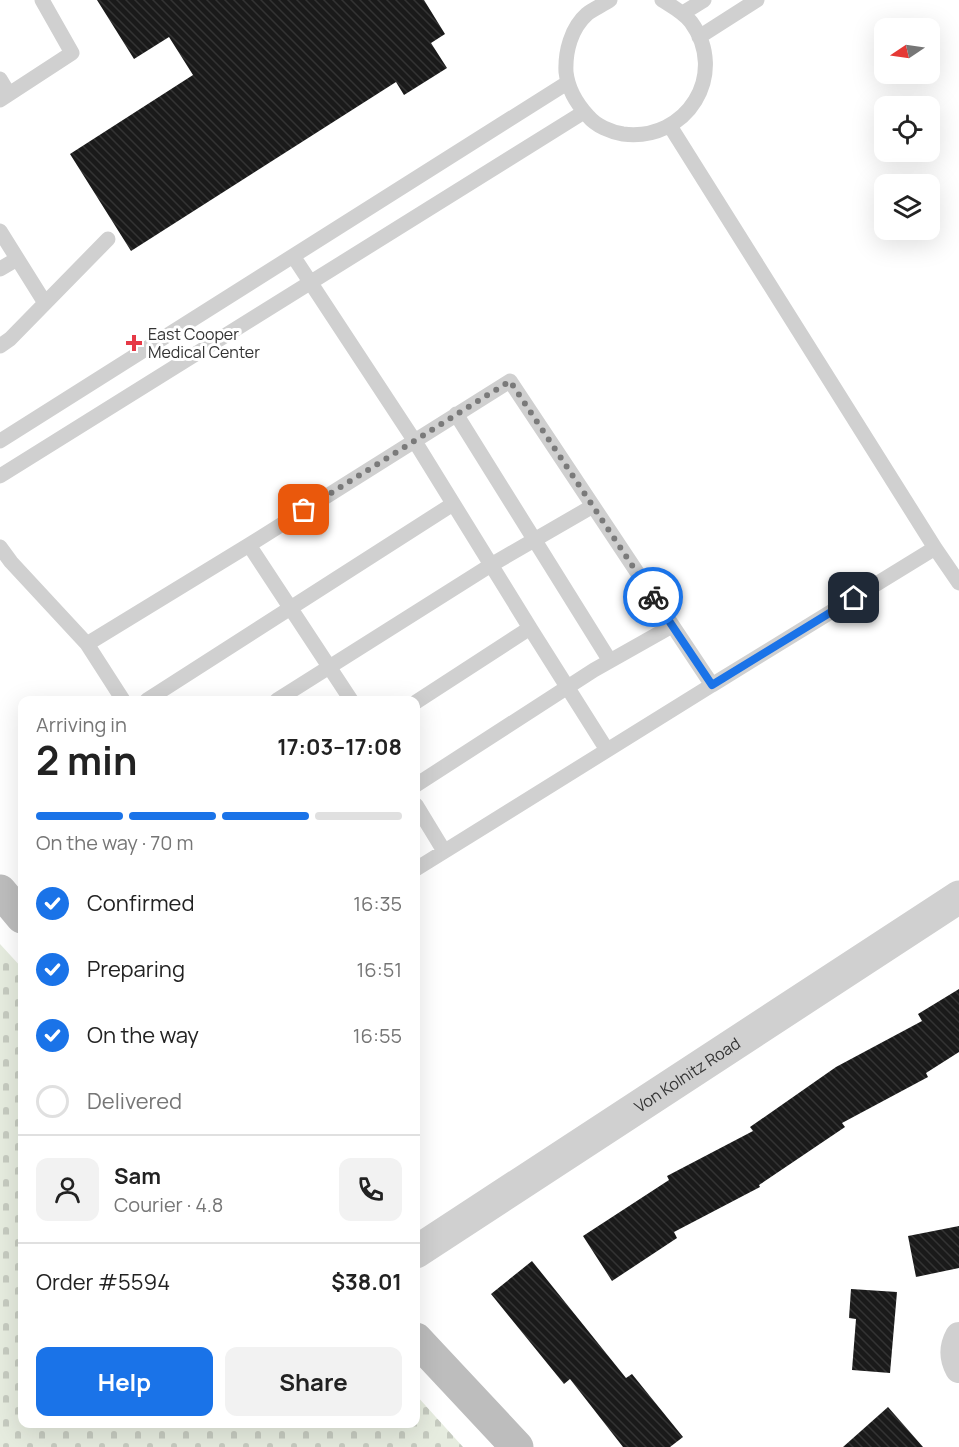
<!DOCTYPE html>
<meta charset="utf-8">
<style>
:root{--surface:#fff;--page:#f2f2f2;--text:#222;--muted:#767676;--line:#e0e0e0;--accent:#1a73e8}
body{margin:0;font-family:Manrope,sans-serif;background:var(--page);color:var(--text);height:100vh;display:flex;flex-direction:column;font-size:22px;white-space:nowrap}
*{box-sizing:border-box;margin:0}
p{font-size:20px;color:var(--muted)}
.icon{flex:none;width:33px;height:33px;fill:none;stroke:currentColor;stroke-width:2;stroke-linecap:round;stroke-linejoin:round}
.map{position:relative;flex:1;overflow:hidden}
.drawer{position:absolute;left:18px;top:696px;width:402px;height:732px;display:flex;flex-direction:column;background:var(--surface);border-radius:12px;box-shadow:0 6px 24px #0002}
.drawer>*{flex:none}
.needle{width:39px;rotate:257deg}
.controls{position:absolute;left:874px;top:18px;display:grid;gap:12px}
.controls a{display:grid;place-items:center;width:66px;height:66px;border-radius:12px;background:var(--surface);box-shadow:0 6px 24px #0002;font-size:30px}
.pin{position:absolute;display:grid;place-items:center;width:51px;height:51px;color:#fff;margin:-26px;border-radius:12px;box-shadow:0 3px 9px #0006}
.courier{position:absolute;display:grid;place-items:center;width:60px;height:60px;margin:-30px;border:4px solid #1a73e8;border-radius:50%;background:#fff;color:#222;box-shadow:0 2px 8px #0007}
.headline em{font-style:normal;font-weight:700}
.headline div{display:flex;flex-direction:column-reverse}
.headline{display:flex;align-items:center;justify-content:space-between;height:102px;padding:0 18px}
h1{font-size:39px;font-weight:700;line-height:45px}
.bar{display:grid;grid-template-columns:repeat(4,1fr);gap:9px 6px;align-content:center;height:72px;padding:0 18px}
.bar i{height:8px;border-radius:4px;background:var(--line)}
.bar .selected{background:var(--accent)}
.bar p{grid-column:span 4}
.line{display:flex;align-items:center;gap:15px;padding:0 18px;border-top:2px solid var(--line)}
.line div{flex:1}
.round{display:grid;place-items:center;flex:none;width:63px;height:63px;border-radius:12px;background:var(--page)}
ol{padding:0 18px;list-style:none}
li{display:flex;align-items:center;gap:18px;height:66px}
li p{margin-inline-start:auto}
li .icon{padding:6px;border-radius:50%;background:var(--accent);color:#fff;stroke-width:4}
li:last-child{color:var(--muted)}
li i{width:33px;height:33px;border:3px solid var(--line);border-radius:50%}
.primary-button{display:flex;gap:12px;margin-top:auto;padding:12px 18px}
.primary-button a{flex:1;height:69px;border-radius:12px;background:var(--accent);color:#fff;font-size:24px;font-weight:700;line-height:69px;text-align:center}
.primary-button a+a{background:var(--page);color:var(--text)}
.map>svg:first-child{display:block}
.cemetery{fill:url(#cemetery-stones)}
.building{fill:url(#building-back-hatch)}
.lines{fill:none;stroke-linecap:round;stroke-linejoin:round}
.service{stroke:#d0d0d0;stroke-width:15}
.minor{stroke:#d0d0d0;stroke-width:28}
.tertiary{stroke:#d0d0d0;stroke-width:33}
.secondary{stroke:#bdbdbd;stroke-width:33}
.done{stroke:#7a7a7a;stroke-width:6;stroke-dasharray:0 10.8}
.route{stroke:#1a73e8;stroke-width:8}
.poi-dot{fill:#e63946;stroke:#fff;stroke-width:2}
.labels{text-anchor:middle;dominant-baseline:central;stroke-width:6;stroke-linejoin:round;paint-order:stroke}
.poi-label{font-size:16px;fill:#333;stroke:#fff;text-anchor:start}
.street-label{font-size:16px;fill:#333;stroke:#fff}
</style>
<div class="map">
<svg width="959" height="1447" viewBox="0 0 959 1447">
<defs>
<pattern id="cemetery-stones" width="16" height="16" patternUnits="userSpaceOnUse" patternTransform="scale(1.5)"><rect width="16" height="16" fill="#e6ecdf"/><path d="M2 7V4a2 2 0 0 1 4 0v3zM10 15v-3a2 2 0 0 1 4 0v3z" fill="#c6cbc0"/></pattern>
<pattern id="building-back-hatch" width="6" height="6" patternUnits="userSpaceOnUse" patternTransform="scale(1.5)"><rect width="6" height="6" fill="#1a1a1a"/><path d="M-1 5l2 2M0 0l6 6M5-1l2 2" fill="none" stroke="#333"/></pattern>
</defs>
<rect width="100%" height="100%" fill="#fff"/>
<path class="cemetery" d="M0,944L22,968V1424H416V1395L463,1447H0Z"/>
<path class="building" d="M97,0H424L445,34L431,43L447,68L404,95L396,82L131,251L70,154L193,75L169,37L134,59Z
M959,989V1052L926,1073L928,1077L842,1123L845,1127L759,1185L760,1187L674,1232L677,1238L612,1281L583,1236L669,1180L667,1176L753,1131L750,1127L836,1067L922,1021L918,1014Z
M959,1226V1268L916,1277L908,1236Z
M532,1261L626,1378L632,1374L683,1437L670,1447H623L570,1379L564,1384L491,1294Z
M851,1289L897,1292L890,1373L852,1370L856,1319L849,1318Z
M888,1407L923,1447H843Z"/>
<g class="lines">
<path class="service" d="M610,0C603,5 593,9 587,14C571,28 565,52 566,72C568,90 576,103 588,116C596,126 611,132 623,134C687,142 729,74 691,22C683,12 673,7 662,0
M683,13L704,0
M699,37L757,0
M0,79L9,94
M0,100L72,53L42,0
M670,126L935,548L712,685
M0,231L45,303
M293,256L414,440L530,628L416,702
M0,269L17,259
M0,346L10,339L108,239
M456,414L610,661
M0,441L567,83
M0,476L584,112
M249,545L351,700
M0,547L11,562L87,644
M935,548L959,583
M530,628L607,750
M123,700L87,644L249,545L510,381L712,685L416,869
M147,700L453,504
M277,700L491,565L593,506
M416,785L594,670L672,626
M416,805L444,851"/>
<path class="minor" d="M959,1336C953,1347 953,1358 959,1369"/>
<path class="tertiary" id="s1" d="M416,1252L959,897"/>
<path class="secondary" d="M0,891L22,917
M416,1339L517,1447"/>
</g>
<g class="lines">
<path class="done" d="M304,510L510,381L653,597"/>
<path class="route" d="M653,597L712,685L854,598"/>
</g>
<path class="poi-dot" d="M131 334h6v6h6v6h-6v6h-6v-6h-6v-6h6z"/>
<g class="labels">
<g class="poi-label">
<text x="148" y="334">East Cooper<tspan x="148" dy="18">Medical Center</tspan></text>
</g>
<g class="street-label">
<text stroke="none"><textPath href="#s1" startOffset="324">Von Kolnitz Road</textPath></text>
</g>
</g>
</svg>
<div class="controls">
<a><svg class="needle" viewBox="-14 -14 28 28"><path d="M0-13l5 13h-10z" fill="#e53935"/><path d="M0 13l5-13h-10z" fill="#767676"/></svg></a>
<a><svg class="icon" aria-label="locate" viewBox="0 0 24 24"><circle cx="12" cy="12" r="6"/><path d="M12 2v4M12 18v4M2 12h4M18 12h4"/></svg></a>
<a><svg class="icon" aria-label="layers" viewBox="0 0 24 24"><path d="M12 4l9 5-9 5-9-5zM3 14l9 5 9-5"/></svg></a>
</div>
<div class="pin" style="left:304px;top:510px;background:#ea580c"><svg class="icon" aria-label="bag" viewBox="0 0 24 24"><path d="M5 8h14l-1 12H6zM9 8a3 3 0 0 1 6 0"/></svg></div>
<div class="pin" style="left:854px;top:598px;background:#1f2937"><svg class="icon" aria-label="home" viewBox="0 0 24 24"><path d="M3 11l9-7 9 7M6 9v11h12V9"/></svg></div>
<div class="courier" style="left:653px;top:597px"><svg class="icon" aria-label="bike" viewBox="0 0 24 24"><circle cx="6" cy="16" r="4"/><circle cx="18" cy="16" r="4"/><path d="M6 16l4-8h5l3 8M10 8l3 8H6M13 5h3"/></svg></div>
<section class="drawer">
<div class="headline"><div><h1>2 min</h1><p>Arriving in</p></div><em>17:03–17:08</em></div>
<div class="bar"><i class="selected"></i><i class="selected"></i><i class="selected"></i><i></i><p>On the way · 70 m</p></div>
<ol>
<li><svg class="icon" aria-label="check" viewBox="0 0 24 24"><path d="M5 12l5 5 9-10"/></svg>Confirmed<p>16:35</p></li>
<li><svg class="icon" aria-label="check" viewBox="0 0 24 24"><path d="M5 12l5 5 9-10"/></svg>Preparing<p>16:51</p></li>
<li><svg class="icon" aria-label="check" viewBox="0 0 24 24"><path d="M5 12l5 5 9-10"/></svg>On the way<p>16:55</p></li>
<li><i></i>Delivered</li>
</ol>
<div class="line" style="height:108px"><a class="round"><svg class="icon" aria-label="person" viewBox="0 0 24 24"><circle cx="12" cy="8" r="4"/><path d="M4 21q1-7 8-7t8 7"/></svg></a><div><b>Sam</b><p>Courier · 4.8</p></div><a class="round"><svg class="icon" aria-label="phone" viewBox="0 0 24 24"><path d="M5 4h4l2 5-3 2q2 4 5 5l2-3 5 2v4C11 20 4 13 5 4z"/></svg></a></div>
<div class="line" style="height:78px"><div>Order #5594</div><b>$38.01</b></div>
<div class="primary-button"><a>Help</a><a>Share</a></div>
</section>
</div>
